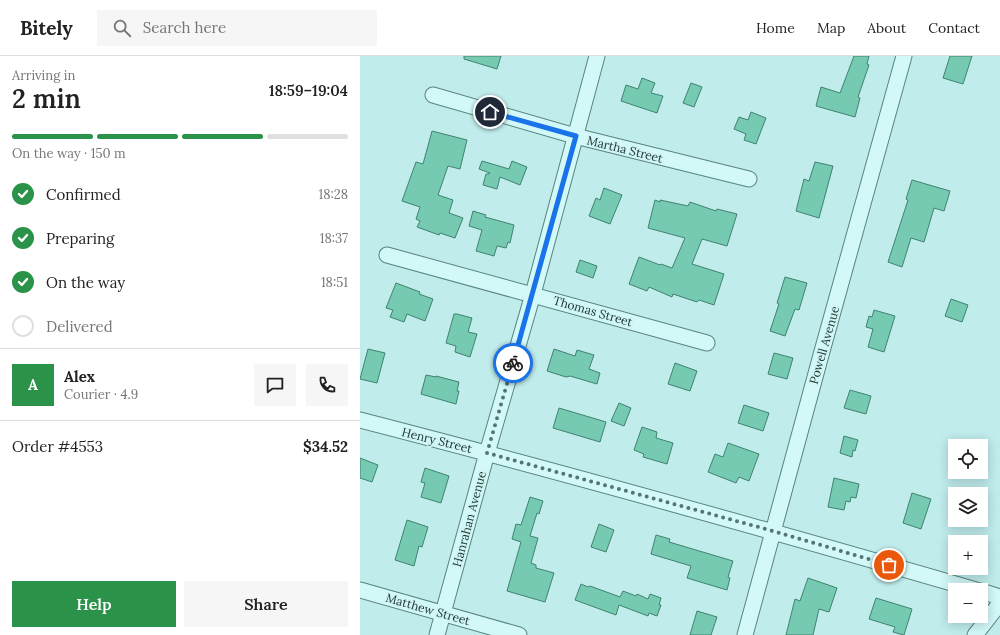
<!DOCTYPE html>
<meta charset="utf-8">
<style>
:root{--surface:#fff;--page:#f6f6f6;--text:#222;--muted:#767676;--line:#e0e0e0;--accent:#2a9249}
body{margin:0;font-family:Lora,serif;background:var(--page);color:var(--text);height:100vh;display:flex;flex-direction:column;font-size:15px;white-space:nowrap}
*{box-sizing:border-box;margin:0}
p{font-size:13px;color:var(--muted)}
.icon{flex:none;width:22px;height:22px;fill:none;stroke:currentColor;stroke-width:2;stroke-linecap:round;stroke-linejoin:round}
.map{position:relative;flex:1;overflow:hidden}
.side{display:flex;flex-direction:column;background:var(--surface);width:360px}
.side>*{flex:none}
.buttons{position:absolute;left:588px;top:383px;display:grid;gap:8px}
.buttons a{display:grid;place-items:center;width:40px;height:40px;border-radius:0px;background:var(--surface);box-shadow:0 2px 10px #0003;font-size:20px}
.pin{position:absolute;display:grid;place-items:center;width:34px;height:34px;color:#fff;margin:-17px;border:2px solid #fff;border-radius:50%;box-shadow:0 1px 4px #0007}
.courier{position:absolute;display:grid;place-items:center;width:40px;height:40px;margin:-20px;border:3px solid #1a73e8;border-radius:50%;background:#fff;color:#222;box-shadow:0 1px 5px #0007}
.headline em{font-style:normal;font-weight:600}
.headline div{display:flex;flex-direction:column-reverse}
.headline{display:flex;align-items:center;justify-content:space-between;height:68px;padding:0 12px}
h1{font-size:26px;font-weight:600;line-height:30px}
.bar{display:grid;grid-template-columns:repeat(4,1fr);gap:6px 4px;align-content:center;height:48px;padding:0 12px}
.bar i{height:5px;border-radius:3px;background:var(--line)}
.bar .current{background:var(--accent)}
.bar p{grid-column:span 4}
.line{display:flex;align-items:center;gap:10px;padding:0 12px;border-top:1px solid var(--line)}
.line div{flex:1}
.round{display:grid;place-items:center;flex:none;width:42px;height:42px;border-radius:0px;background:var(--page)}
ol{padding:0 12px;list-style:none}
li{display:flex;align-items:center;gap:12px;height:44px}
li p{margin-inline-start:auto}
li .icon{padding:4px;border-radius:50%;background:var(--accent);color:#fff;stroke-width:4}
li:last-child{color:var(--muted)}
li i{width:22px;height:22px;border:2px solid var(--line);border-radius:50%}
.action{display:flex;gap:8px;margin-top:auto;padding:8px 12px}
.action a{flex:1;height:46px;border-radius:0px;background:var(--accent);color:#fff;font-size:16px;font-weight:600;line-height:46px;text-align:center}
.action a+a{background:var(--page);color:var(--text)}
header{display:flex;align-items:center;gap:24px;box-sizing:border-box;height:56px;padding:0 20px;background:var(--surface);border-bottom:1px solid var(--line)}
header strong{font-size:19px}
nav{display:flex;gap:22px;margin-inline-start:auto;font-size:14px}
.search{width:280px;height:36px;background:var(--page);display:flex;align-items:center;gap:10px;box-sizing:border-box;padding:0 14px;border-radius:0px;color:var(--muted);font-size:15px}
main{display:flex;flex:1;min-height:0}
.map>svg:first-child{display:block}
.building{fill:#76cab2;stroke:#3f836f}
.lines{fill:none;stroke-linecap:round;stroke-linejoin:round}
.minor-casing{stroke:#58857d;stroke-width:17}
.minor{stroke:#d2f8f8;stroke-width:15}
.done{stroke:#557572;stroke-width:4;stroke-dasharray:0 7.2}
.route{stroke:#1a73e8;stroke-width:5}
.labels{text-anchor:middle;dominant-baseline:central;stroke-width:3;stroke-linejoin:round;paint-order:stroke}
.street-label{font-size:12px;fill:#1c3530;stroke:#cff4f4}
</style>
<header>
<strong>Bitely</strong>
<div class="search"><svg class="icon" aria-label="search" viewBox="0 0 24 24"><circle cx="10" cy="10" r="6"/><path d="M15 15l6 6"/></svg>Search here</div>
<nav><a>Home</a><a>Map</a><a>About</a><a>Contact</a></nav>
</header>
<main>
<section class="side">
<div class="headline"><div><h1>2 min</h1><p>Arriving in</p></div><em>18:59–19:04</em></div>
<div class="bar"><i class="current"></i><i class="current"></i><i class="current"></i><i></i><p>On the way · 150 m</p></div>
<ol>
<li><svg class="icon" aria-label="check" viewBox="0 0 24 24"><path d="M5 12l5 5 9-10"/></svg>Confirmed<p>18:28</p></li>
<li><svg class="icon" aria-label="check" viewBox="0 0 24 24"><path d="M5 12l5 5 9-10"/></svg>Preparing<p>18:37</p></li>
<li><svg class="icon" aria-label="check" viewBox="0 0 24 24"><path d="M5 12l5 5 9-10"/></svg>On the way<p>18:51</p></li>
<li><i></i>Delivered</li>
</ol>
<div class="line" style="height:72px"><b class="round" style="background:var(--accent);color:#fff">A</b><div><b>Alex</b><p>Courier · 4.9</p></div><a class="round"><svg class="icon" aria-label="chat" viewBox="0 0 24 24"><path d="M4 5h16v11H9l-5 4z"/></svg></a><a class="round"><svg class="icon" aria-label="phone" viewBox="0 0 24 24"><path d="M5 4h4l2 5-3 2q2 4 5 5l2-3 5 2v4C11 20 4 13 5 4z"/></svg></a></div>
<div class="line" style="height:52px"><div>Order #4553</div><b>$34.52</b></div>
<div class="action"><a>Help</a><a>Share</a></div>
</section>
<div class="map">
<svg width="640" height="579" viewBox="0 0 640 579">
<rect width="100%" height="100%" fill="#c0ecec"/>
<path class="building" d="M104,0H141L137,13L104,3Z
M494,0H509L507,8L509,9L498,41L500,42L495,61L456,50L461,31L480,37Z
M590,0H612L603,28L583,22Z
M282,22L295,27L291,37L303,40L297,57L261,45L266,29L278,33Z
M331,27L342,31L334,51L323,47Z
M391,56L406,62L396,88L384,84L386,78L374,73L379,61L388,64Z
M72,75L107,84L100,113L88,110L78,139L93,144L89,157L103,162L95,182L80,177L79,179L57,171L60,165L56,163L60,151L42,145L56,106L63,108Z
M122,105L149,113L152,105L167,111L160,129L140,121L137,133L123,129L126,118H129L130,117L119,113Z
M455,106L473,110L459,162L436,155L444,123L449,125Z
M552,124L590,135L584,155L574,152L564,186L551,182L542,211L528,206L548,144L546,143Z
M244,132L262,139L250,168L229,160L236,142L240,144Z
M295,144L300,146V144L328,150L330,146L356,155L357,153L377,158L367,190L342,183L332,208L364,218L354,249L339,244L337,246L313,238L312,241L289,231L287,235L269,228L279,201L300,209L301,208L312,212L325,182L288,172Z
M113,155L126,159L125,161L154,169L150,187L148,186L146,192L137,190L134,200L116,195L122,174L109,170Z
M220,204L237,210L233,222L216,216Z
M425,221L447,227L439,254L435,253L425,280L410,275L419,248L417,247Z
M36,227L60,236L59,238L73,243L65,265L47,258L44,266L30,261L33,254L26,252Z
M591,243L608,249L602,266L585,260Z
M514,254L535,260L524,296L508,291L513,273L506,271L509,260L512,261Z
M94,258H97L112,262L108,276L117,278L110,301L95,296L96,290L86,287Z
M8,293L25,297L17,327L0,323Z
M194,293L215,300L217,294L234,299L229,313L240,317L237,328L210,320L206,321L187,315Z
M414,297L433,302L427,323L408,318Z
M315,307L337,315L330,335L308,328Z
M66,319L76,321V320L99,326L97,335H99L96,348L61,338Z
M490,334L511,340L506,358L484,352Z
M259,347L271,352L264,370L251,365Z
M384,349L409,357L403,375L378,367Z
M199,352L246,366L240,386L193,372Z
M282,371L297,376L296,382L313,387L307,408L283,401L284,398L274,394Z
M484,380L498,384L495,395L493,394L492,401L480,397Z
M368,387L399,398L389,425L379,421L376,427L348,416L355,398L363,401Z
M0,402L18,409L12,426L0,422Z
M65,412L89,420L81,447L61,441L65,427L61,426Z
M474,422L499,428L496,442L491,441L490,446L486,445L484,454L468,451Z
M552,437L571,443L561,473L543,467Z
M170,441L183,445L179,458L177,457L170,480L178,482L171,507L176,509V512L194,517L185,546L147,535L161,486L152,483L156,468L161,469Z
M47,464L68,471L62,491L59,490L54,510L35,504Z
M239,468L254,474L246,496L231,491Z
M296,479L310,483L309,486L373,505L368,521L370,522L367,534L327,522L331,510L291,498Z
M448,522L477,532L469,556L459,553L453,579H426L435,543L440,545Z
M221,528L228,531L230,530L260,541L263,535L276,540L277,538L288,543L290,538L301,542L299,549H301L297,560L289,557L288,560L259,549L256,559L215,544Z
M516,542L552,553L544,579L533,576L535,571L509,563Z
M337,555L357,561L351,579H330Z"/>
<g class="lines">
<g class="minor-casing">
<path id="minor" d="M73,39L215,80L389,123
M27,199L347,287
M0,364C206,417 412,475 616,534
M0,534L159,579
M621,535L640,541
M77,579L127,397L173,238L237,0
M385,579L461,299L544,0
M615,579L640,547"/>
</g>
<use href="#minor" class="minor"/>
</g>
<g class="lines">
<path class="done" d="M153,307L127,397L413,475L529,509"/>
<path class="route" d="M130,56L216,80L153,307"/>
</g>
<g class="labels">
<g class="street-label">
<text transform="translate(265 93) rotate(14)">Martha Street</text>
<text transform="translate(233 255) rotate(16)">Thomas Street</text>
<text transform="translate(464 289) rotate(-74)">Powell Avenue</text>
<text transform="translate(77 384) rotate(14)">Henry Street</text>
<text transform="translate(109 463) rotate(-75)">Hanrahan Avenue</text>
<text transform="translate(68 553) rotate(16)">Matthew Street</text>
</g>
</g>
</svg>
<div class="buttons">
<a><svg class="icon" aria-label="locate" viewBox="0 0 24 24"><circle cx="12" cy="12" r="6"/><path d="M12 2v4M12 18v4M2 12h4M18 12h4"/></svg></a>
<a><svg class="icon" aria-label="layers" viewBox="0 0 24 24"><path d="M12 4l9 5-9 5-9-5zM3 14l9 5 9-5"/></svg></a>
<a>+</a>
<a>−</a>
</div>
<div class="pin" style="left:529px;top:509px;background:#ea580c"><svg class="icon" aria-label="bag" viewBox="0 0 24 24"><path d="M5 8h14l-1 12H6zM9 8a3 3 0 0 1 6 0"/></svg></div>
<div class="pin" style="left:130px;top:56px;background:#1f2937"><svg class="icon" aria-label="home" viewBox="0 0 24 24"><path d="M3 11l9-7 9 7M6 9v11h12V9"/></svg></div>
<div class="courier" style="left:153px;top:307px"><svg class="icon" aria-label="bike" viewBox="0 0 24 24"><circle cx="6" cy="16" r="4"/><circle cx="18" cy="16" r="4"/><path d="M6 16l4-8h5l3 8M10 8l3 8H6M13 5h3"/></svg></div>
</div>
</main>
